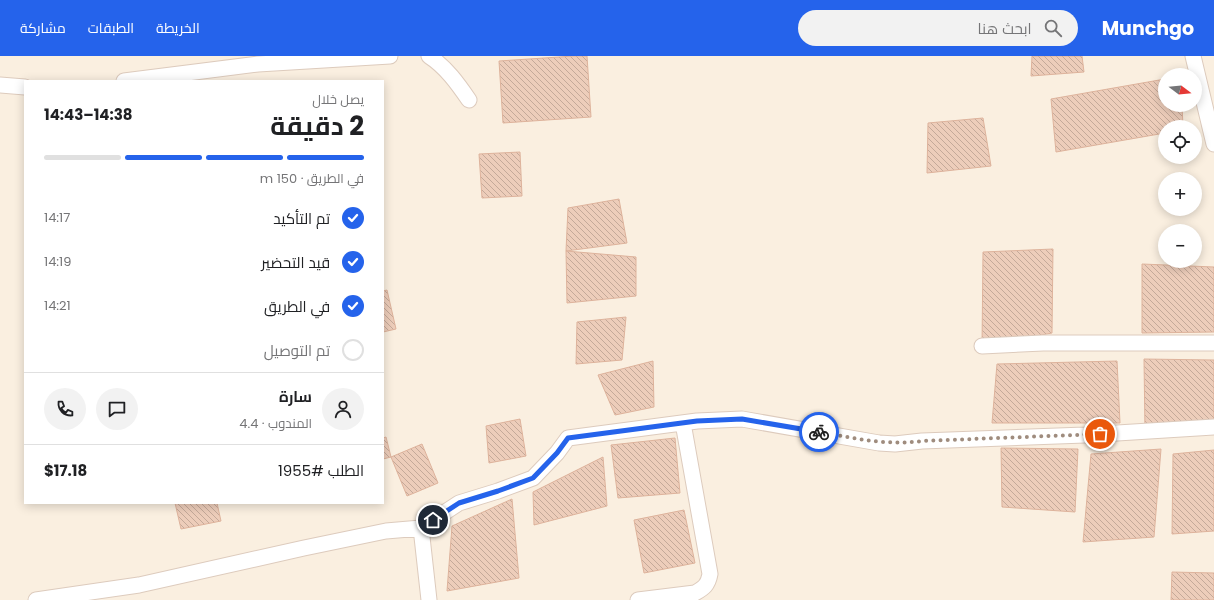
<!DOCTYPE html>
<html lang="ar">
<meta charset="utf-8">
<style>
:root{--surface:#fff;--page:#f2f2f2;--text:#202124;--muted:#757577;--line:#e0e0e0;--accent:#2563eb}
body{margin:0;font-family:Poppins,Cairo,sans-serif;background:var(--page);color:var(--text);direction:rtl;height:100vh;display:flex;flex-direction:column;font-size:15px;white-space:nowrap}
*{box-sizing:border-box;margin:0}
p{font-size:13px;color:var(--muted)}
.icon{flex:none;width:22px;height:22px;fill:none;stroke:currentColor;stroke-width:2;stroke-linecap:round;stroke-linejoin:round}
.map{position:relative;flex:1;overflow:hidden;direction:ltr}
.panel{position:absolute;left:24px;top:24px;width:360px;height:424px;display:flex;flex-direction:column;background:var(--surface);border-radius:0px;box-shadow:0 2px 10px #0003;direction:rtl}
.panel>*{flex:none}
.needle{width:26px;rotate:106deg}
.buttons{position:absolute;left:1158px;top:12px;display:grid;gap:8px}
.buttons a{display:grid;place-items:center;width:44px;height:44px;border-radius:50%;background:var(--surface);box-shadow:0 2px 10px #0003;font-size:20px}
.pin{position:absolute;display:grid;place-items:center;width:34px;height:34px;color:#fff;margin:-17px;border:2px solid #fff;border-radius:50%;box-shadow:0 1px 4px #0007}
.courier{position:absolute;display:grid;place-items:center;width:40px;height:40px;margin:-20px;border:3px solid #2563eb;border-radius:50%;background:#fff;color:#222;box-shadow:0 1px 5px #0007}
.headline em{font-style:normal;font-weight:700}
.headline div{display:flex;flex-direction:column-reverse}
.headline{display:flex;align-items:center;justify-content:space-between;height:68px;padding:0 20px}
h1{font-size:26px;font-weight:700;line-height:30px}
.bar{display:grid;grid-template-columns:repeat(4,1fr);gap:6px 4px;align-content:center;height:48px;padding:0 20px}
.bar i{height:5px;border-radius:3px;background:var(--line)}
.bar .selected{background:var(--accent)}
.bar p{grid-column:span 4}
.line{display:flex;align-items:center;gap:10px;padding:0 20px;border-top:1px solid var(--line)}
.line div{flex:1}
.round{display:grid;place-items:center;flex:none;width:42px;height:42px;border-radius:21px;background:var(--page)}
ol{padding:0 20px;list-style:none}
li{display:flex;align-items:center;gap:12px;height:44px}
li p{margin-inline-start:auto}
li .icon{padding:4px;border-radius:50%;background:var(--accent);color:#fff;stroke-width:4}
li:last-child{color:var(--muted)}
li i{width:22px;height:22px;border:2px solid var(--line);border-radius:50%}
header{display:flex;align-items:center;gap:24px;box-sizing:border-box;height:56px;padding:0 20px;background:var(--accent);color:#fff}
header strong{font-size:19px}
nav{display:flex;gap:22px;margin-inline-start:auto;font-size:14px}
.search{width:280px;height:36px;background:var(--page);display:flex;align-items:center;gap:10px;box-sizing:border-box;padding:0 14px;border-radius:22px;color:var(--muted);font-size:15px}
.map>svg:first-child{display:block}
.building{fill:url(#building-back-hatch);stroke:#deb39c}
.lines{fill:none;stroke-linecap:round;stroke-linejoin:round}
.street-casing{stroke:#ddcbbd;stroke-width:17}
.street{stroke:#fff;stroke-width:15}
.done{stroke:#9f8c7e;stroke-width:4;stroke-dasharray:0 7.2}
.route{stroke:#2563eb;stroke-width:5}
</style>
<header>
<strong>Munchgo</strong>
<div class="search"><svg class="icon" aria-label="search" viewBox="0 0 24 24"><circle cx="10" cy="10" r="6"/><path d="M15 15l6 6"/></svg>ابحث هنا</div>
<nav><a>الخريطة</a><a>الطبقات</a><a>مشاركة</a></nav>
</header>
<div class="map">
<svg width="1214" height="544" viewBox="0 0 1214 544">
<defs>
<pattern id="building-back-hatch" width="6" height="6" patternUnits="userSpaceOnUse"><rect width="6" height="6" fill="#edcdba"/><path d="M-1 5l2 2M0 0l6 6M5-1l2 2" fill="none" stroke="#c4a999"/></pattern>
</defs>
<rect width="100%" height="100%" fill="#faefe0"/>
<path class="building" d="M574,0H587L591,61L503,67L499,5Z
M1032,0H1082L1084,16L1031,20Z
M1165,23V49H1182L1183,71H1165V77L1056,96L1051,43Z
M983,62L991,110L927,117L928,67Z
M520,96L522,140L482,142L479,98Z
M619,143L627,187L566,195L568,152Z
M1053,193L1052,277L982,290L983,196Z
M566,195L636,201V240L567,247Z
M1142,208L1214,211V276L1142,277Z
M387,234L396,273L383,276V235Z
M626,261L622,304L576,308L577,266Z
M1144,303L1214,304V365L1145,376Z
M653,305L654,351L615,359L598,319Z
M1117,305L1120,367H992L997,308Z
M520,363L526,400L489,407L486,370Z
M386,381L391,401L383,403V382Z
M675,382L680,437L618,442L611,389Z
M422,388L438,427L407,440L391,401Z
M1001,392L1078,393L1075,456L1002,451Z
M1161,393L1154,481L1083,486L1091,398Z
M1214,394V475L1172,478L1173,398Z
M603,401L607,450L534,469L533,436Z
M512,443L519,522L447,535L452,470Z
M175,447H217L221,465L181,473Z
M684,454L695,507L644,517L634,464Z
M1172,516L1214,517V544H1171Z"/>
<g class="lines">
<g class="street-casing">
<path id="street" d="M429,0C446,11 458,28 469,44
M1193,0L1214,88
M124,25L258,8L390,0
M0,29L25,31
M982,290L1043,287H1214
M421,472L429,544
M36,544L139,529L304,492L386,475L421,472L459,447L498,435L533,422L557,397L568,382L697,365L742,363L879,387L895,388L922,385L1085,379L1214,371
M638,544L695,537C704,532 708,529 710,518L683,367"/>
</g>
<use href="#street" class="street"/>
</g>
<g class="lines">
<path class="done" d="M819,376C854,382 887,390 922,385L1100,378"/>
<path class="route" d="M433,464L459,447L498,435L533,422L557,397L568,382L697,365L742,363L819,376"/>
</g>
</svg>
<div class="buttons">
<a><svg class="needle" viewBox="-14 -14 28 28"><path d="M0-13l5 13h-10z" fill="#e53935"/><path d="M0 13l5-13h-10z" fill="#757577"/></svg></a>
<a><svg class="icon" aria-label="locate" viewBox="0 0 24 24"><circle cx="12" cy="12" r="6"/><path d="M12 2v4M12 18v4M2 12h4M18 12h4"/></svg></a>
<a>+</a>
<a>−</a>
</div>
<div class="pin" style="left:1100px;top:378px;background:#ea580c"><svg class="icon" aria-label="bag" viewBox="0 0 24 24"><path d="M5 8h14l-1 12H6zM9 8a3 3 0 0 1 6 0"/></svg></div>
<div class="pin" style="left:433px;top:464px;background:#1f2937"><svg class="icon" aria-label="home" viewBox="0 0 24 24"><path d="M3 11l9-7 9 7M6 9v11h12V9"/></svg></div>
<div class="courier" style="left:819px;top:376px"><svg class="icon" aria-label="bike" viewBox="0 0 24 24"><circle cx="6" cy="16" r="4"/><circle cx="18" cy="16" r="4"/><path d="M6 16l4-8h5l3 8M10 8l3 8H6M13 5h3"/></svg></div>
<section class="panel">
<div class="headline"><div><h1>2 دقيقة</h1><p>يصل خلال</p></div><em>14:38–14:43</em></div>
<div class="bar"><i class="selected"></i><i class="selected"></i><i class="selected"></i><i></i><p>في الطريق · 150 m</p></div>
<ol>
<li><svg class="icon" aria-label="check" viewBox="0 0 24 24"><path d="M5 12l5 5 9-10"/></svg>تم التأكيد<p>14:17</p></li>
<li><svg class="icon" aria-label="check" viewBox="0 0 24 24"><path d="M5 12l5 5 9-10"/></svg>قيد التحضير<p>14:19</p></li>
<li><svg class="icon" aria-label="check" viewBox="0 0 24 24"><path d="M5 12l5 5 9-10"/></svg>في الطريق<p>14:21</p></li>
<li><i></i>تم التوصيل</li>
</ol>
<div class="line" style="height:72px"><a class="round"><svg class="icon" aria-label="person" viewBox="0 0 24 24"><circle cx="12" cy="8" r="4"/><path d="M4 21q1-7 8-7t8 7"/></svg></a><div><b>سارة</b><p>المندوب · 4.4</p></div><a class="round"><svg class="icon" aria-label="chat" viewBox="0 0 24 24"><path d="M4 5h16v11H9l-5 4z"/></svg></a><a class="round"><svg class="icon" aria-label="phone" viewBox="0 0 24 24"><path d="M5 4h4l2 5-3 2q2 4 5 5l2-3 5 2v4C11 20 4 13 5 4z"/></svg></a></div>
<div class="line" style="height:52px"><div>الطلب #1955</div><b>$17.18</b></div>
</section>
</div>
